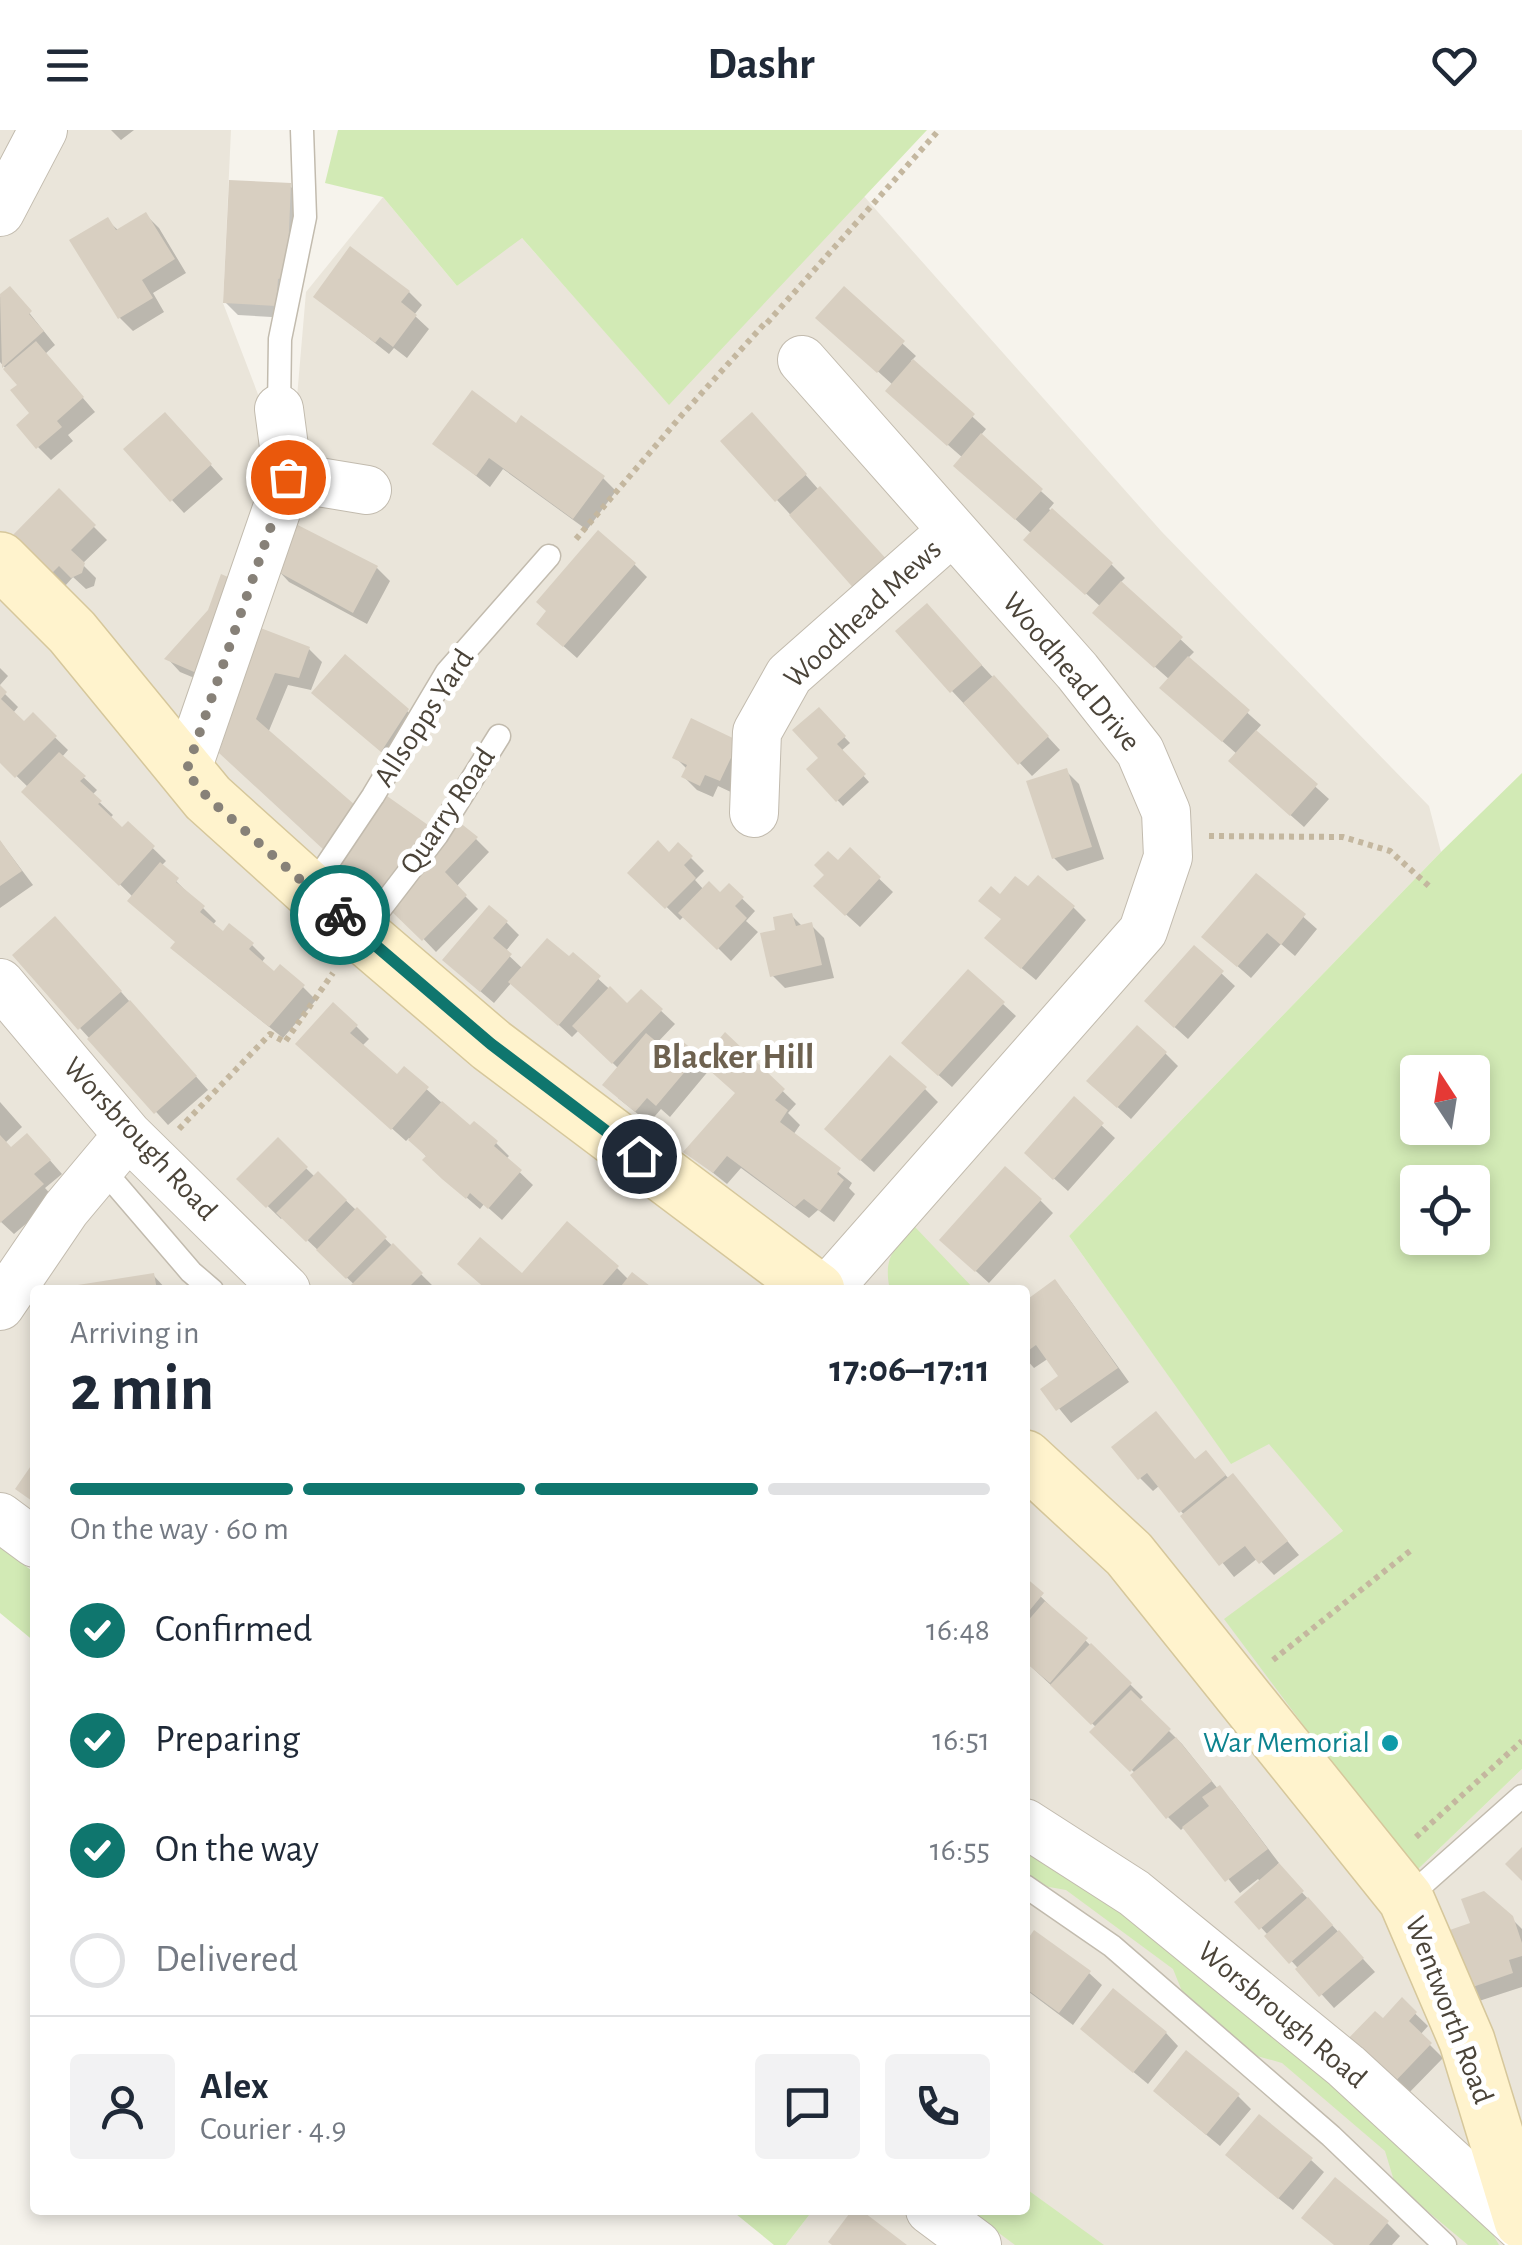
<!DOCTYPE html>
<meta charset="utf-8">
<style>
:root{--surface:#fff;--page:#f2f2f3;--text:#1f2937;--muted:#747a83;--line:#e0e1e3;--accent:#0f766e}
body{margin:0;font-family:"Alegreya Sans",sans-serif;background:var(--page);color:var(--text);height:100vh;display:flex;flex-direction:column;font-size:38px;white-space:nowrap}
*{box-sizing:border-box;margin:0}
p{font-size:32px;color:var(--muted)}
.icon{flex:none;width:55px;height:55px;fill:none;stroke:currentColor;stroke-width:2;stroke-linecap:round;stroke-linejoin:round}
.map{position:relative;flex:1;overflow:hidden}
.details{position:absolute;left:30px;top:1155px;width:1000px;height:930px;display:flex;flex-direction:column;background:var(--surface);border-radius:10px;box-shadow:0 5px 15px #0003}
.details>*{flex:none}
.needle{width:65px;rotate:348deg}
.fabs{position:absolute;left:1400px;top:925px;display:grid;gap:20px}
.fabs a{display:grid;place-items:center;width:90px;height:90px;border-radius:10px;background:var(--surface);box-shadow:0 5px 15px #0003;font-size:50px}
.pin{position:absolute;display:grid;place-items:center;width:85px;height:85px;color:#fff;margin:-42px;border:5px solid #fff;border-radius:50%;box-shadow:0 2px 10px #0007}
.courier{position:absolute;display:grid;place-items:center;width:100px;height:100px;margin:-50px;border:8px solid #0f766e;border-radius:50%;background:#fff;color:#222;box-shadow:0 2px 12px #0007}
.summary em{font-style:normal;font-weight:700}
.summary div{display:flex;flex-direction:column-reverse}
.summary{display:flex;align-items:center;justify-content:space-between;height:170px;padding:0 40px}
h1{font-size:65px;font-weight:700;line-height:75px}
.bar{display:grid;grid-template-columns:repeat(4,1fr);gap:15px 10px;align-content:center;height:120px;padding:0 40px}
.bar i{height:12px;border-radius:8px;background:var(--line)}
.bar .selected{background:var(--accent)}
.bar p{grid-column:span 4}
.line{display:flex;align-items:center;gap:25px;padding:0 40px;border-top:2px solid var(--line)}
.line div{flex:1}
.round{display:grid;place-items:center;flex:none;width:105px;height:105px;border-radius:10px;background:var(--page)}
ol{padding:0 40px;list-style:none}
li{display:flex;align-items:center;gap:30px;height:110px}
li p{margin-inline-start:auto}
li .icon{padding:10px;border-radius:50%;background:var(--accent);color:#fff;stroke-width:4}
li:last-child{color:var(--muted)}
li i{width:55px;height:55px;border:5px solid var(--line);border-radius:50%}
header{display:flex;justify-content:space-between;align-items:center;height:130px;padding:0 40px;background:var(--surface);font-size:45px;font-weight:700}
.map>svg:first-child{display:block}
.residential{fill:#eae5da}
.green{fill:#d2eab5;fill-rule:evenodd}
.shadow{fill:#0003}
.building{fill:#d8cfc1}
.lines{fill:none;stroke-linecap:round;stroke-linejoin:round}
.lane-casing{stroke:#c2bbae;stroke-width:25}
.street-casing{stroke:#c2bbae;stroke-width:50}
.secondary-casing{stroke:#d6c79b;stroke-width:58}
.path{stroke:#c4b79f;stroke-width:6;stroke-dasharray:5 5;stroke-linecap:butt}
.lane{stroke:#fff;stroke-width:22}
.street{stroke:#fff;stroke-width:48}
.secondary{stroke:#fff3cd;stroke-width:55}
.done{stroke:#878178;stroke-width:10;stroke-dasharray:0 18}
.route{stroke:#0f766e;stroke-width:12}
.culture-dot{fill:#0f9aa8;stroke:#fff;stroke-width:4}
.labels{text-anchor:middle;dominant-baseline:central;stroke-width:10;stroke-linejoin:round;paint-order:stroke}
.street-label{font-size:30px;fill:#4b4439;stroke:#fff}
.culture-label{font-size:30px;fill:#0d838f;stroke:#fff;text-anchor:end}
.quarter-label{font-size:35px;font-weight:bold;fill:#6e6250;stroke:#fff}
</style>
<header><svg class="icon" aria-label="menu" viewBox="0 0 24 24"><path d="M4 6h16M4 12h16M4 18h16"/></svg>Dashr<svg class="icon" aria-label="heart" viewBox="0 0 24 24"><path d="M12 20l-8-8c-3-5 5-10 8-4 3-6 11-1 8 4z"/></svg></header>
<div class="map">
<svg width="1522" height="2115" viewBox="0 0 1522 2115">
<rect width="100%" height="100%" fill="#f6f3ec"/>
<path class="residential" d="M0,0H231L223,173L264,280L296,279L306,162L383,67L457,156L521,107L669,274L862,64L1162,402L1429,676L1441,722L1069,1106L1231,1333L1269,1313L1343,1401L1415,1742L1522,1639V2115H786L813,2080H1025V1160H35V1390L0,1364Z"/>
<path class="green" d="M338,0H927L669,275L522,108L457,156L383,67L325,53Z
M1522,643V1639L1414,1743L1224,1489L1343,1401L1269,1314L1231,1334L1069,1106L1441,722ZM1418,942H1472V998H1418ZM1418,1052H1472V1108H1418Z
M915,1097L975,1160H890C883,1129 893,1118 915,1097Z
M0,1417L35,1443V1512L0,1483Z
M1025,1707L1125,1770L1475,2073L1499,2115H1468L1395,2054L1385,2021L1282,1933L1243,1922L1186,1871L1173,1839L1066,1760L1038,1755L1025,1746Z
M1025,2058L1104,2115H1015L968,2080H1025Z
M731,2080H813L786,2115H774Z"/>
<path class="shadow" d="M111,0H134L121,10Z
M290,56L303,69L289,188L238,185L225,172Z
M146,85L159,98L186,143L153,163L164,182L133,201L120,188L73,111L107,90L119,101Z
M10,159L55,215L45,224L95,282L68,305L73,311L51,330L38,317L33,283L20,255L0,232V167Z
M844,160L916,226L911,231L986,299L980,306L1054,373L1049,379L1112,435L1125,448L1120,453L1194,522L1187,529L1261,595L1255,602L1329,669L1304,697L1244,644L1237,624L1176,571L1170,550L1109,496L1101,477L1040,422L1032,404L969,348L963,328L901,274L893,255L832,200Z
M409,162L422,175L414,185L429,199L407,228L394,218L389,224L316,167Z
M516,296L603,348L616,361L587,400L503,339L490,357L436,314Z
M178,298L223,349L184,383L172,370Z
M764,298L819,360L858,459L777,370Z
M59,362L107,410L82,434L96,448L94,456L86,459L73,447L65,456L15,406Z
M634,434L647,447L577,528L552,506Z
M276,438H377L390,451L367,494L289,452Z
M210,481L221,559L180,542L168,529Z
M939,489L1060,620L1032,646L952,561Z
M259,501L309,519L322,532L311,560L288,555L268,603L353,677L426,697L441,712L476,709L489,722L456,757L478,779L436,822L393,777L235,635Z
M0,538L8,546L0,555Z
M0,559L18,577L13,583L24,595L33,586L68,620L62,627L97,660L92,665L113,685L110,688L123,700L128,694L166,731L161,736L216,791L212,796L223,804L252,815L265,828L261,833L274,844L303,857L316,870L283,908L186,830L177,813L133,767L25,662L29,658L0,630Z
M328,576L407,581L420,594L395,633Z
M818,580L850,613L841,621L869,652L843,676L809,640L822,628Z
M737,613L733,663L718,656L713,667L697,660L684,647L688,640L675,627Z
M1066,641L1079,654L1104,729L1067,741L1054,728Z
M0,711L33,755L0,778Z
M678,715L704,741L695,750L704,760L720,765L729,756L755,781L746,791L758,802L731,831L685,785L680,790L631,742L669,725Z
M850,721L893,762L860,797L829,769L838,733Z
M1257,746L1317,799L1295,826L1281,814L1251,848L1218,819Z
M1028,760L1073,777L1086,790L1036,850L1001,821V767Z
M792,786L803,797L811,795L824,808L834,848L785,858L772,845L778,802Z
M506,792L519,805L505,822L523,839L569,830L573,826L628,876L641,862L675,894L656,914L671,927H697L703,933L725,905L796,974L788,983L800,995L793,1005L852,1053L849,1058L855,1064L834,1092L818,1080L809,1088L741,1038L727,1054L687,1022L738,964L710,939L670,987L661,979L649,993L618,968L619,939L579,900L572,907L512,852L494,873L459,843Z
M68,802L208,960L168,995L80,898Z
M1194,818L1235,856L1188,909L1160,884Z
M1003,874L1016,886L952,957L917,926Z
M356,896L369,909L362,916L397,947L404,939L471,999L496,1013L509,1026L506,1029L533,1055L502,1090L484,1074L480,1079L459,1061L409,1008L406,1011L312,927Z
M1165,923L1178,936L1131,989L1103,964Z
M925,959L938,972L874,1042L840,1012Z
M1074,970L1115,1008L1068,1061L1040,1036Z
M0,972L22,997L5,1013L11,1020L40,1019L62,1044L45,1058L55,1069L14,1104L0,1091Z
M278,1011L315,1047L318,1044L357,1081L434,1157L431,1160H360L283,1087L281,1089L240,1049Z
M1040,1070L1053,1083L989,1153L955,1122Z
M617,1138L629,1150L632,1146L651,1160H489L522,1147Z
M154,1146L167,1160H68Z
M1054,1153L1067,1166L1129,1252L1071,1293L1043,1259L1062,1246L1049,1228L1034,1238L1025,1228V1174Z
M1156,1284L1196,1331L1206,1323L1229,1349L1233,1346L1299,1425L1274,1445L1258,1428L1234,1447L1160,1355L1153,1361L1140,1348Z
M1025,1451L1143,1567L1139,1571L1182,1614L1218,1659L1232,1671L1279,1733L1277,1735L1375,1842L1334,1878L1238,1772L1261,1752L1258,1749L1240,1763L1185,1696L1181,1700L1168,1687L1135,1643L1092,1602L1097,1598L1025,1531Z
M1511,1788L1522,1799V1857L1479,1871L1466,1858Z
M1025,1817L1089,1843L1102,1855L1073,1895L1025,1859Z
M1402,1871L1428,1896L1420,1905L1443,1928L1402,1970L1345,1916L1383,1892Z
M1166,1903L1178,1916L1148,1954L1096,1911Z
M1238,1966L1251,1979L1220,2016L1169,1974Z
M1311,2030L1324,2042L1293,2080L1241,2038Z
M1387,2093L1400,2106L1392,2115H1334Z"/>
<path class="building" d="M229,50L291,53L287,147L278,149L276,176L223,173Z
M146,82L175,129L142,150L153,168L118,189L69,110L108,87L116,100Z
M350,116L410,161L401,172L417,185L393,217L380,207L375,213L313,167Z
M10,156L32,181L29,184L44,201L2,238L0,164Z
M844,156L905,211L877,243L815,188Z
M36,211L84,267L57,291L62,297L36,319L16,295L29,283L10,260L17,255L3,239Z
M913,229L975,284L947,316L885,261Z
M472,260L516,293L521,285L605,346L573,389L489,328L476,346L432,314Z
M165,282L212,334L170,372L123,319Z
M752,282L807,344L775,372L720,311Z
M981,303L1043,359L1015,390L953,336Z
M820,356L889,432L856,461L789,385Z
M59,358L96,395L71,420L85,433L82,443L71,448L59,436L50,445L12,406Z
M1052,378L1113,433L1085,465L1023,410Z
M288,390L378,436L353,483L273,439Z
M598,400L636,433L563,517L536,494L546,481L536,472Z
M221,444L242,453L208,548L164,529L208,480Z
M1121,451L1183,507L1154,538L1092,483Z
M927,473L982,535L950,563L895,501Z
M258,497L310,517L299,548L275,543L256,589L355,675L325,721L219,623Z
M345,524L409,579L381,622L311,563Z
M1188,526L1250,580L1222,612L1159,558Z
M994,545L1049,606L1018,635L963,573Z
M0,555L7,562L1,569L24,591L33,582L57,606L15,648L0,633Z
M819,577L846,606L837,614L866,644L836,672L806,639L818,628L792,600Z
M691,588L739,611L720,651L705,645L700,656L681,647L687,635L672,628Z
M1256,600L1318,654L1290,686L1228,631Z
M59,622L86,646L80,651L102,671L98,674L122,697L128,691L155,716L119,756L21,662Z
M1067,638L1092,717L1052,729L1026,651Z
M387,666L428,695L380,767L338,733Z
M454,688L478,707L445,742L467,765L422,811L388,778Z
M0,710L22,741L0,756Z
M658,710L669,722L678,712L693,726L684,735L696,748L665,779L627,743Z
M850,717L881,747L845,786L813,756L824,745L814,735L828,721L838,730Z
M160,732L179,748L176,752L205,776L200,782L223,801L229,793L254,813L249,819L274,841L280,834L305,855L269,897L170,818L175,812L127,771Z
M1256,743L1306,784L1281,815L1267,803L1237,837L1201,807Z
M1038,745L1075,776L1021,839L984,808L1001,789L978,771L991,756L1000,764L1015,746L1028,756Z
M709,751L720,762L729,753L744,767L735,776L747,788L717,820L678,783Z
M489,775L508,791L493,808L512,824L480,862L442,830Z
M792,783L796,796L812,792L822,835L770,847L760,803L775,800L773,787Z
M55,786L122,861L78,900L12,825Z
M547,808L569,826L573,822L601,846L558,896L508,852Z
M1194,815L1224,841L1174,898L1144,871Z
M968,839L1005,872L938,946L901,913Z
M610,856L627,873L641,859L663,879L612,934L572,896Z
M130,870L197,946L154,984L87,909Z
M333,872L358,895L350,903L373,923L397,944L404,936L429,957L391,1000L295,914Z
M1137,895L1167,922L1117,978L1086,951Z
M725,902L785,959L775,970L788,980L780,992L841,1038L837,1044L844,1050L820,1081L804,1069L795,1077L727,1026L713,1043L683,1022L735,963L700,932Z
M646,903L670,923L681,910L699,925L656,976L647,968L635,982L602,955Z
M890,925L927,957L860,1031L824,999Z
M1074,966L1104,993L1053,1050L1024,1023Z
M442,971L470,995L474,991L485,1000L498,1011L494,1016L522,1040L488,1079L470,1063L466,1069L442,1049L422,1030L426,1026L408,1010Z
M27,1003L51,1030L34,1044L44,1054L0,1093V1005L11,1017Z
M278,1007L308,1037L266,1078L236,1049Z
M1005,1036L1042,1069L975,1142L939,1110Z
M318,1041L347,1070L306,1112L276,1083Z
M357,1077L387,1107L346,1149L316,1120Z
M567,1091L619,1136L598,1160H487L457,1134L480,1107L522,1143Z
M393,1113L423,1143L406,1160H356L351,1155Z
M632,1142L650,1156L646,1160H618Z
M154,1143L157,1160H66L65,1157Z
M1055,1149L1118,1238L1056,1281L1040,1259L1058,1246L1036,1215L1025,1223V1171Z
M1156,1281L1195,1329L1206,1320L1226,1345L1179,1383L1147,1343L1138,1350L1111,1317Z
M35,1330V1373L15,1359Z
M1233,1343L1288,1411L1259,1434L1245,1416L1219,1436L1180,1386Z
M1025,1447L1044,1463L1025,1486Z
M1045,1471L1088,1508L1050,1553L1025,1532V1494Z
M1091,1513L1132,1553L1091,1595L1050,1555Z
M1131,1560L1171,1599L1130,1642L1089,1602Z
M1176,1607L1212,1651L1166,1689L1130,1645Z
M1220,1655L1268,1719L1225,1752L1182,1697L1209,1676L1202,1667Z
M1522,1717V1751L1505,1734Z
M1279,1733L1304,1761L1259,1800L1234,1772Z
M1484,1761L1513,1786L1522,1813V1826L1509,1830L1513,1843L1464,1860L1444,1802L1470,1793L1461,1769Z
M1308,1767L1333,1795L1289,1834L1264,1806Z
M1034,1800L1091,1841L1059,1883L1025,1858V1813Z
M1339,1800L1364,1828L1319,1867L1295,1839Z
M1113,1858L1167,1902L1133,1943L1080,1899Z
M1402,1867L1417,1882L1409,1891L1432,1913L1388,1959L1341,1916L1375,1881L1383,1888Z
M1186,1920L1240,1964L1206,2005L1153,1961Z
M1259,1984L1313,2028L1278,2069L1225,2025Z
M1335,2047L1389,2091L1369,2115H1334L1301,2088Z
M852,2080H861L907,2115H832L828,2112Z"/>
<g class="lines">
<g class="lane-casing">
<path id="lane" d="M279,279L280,209L305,87L302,0
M310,760L373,666L447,542L549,426
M361,804L437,705L499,606
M100,1036L191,1142L212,1160
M1025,1756L1112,1816L1331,2006L1445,2115
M1406,1769L1522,1666"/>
</g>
<g class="street-casing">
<path id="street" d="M0,82L43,0
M802,230L1077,541L1140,621L1166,682L1168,727L1143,801L827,1160
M288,347L367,360
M186,642L288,347L279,279
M754,683L757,602L789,545L951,402
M0,853L128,1005L286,1160
M0,1176L66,1079L128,1005
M0,1387L35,1413
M1025,1693L1134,1763L1346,1936L1522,2098
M930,2080L977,2115"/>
</g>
<g class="secondary-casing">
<path id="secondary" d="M0,430L72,502L208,668L310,760L491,915L817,1160
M1025,1328L1129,1424L1406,1769L1467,1911L1522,2091"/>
</g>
<path class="path" d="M767,193L939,0
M576,409L681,286L766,192
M1209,706L1343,707L1390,721L1430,757
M179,999L270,904L285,912L333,843
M1273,1530L1410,1421
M1416,1707L1522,1611"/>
<use href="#lane" class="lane"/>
<use href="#street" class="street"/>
<use href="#secondary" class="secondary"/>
</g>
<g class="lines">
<path class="done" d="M288,347L186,642L208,668L340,785"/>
<path class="route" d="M340,785L491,914L639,1026"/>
</g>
<circle class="culture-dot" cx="1390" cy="1613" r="10"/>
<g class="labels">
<g class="street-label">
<text transform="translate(863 484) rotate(-43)">Woodhead Mews</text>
<text transform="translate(1071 542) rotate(50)">Woodhead Drive</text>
<text transform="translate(424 588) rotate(-57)">Allsopps Yard</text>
<text transform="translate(448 681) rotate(-56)">Quarry Road</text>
<text transform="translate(140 1009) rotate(47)">Worsbrough Road</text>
<text transform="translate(1449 1880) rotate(69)">Wentworth Road</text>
<text transform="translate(1282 1885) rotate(40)">Worsbrough Road</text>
</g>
<g class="culture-label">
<text x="1370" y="1613">War Memorial</text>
</g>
<g class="quarter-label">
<text x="733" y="927">Blacker Hill</text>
</g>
</g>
</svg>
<div class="fabs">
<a><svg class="needle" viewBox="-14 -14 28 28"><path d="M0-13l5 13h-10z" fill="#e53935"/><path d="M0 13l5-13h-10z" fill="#747a83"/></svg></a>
<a><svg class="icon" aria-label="locate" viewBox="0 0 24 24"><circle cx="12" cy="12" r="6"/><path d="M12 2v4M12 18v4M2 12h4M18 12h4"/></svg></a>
</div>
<div class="pin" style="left:288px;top:347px;background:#ea580c"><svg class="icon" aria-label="bag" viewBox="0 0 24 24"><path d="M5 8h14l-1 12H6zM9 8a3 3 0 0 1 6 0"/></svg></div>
<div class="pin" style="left:639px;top:1026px;background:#1f2937"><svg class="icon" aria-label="home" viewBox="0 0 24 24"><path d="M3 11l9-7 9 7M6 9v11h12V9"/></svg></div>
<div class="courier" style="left:340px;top:785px"><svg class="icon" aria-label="bike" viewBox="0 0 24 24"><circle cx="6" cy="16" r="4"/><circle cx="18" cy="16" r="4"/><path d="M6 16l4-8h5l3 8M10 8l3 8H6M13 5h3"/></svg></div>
<section class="details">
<div class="summary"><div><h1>2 min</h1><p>Arriving in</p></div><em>17:06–17:11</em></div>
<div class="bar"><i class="selected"></i><i class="selected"></i><i class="selected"></i><i></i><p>On the way · 60 m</p></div>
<ol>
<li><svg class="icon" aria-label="check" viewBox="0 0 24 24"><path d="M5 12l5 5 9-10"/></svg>Confirmed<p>16:48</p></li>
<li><svg class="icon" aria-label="check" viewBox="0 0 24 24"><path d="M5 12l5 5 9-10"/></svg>Preparing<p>16:51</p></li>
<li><svg class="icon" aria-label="check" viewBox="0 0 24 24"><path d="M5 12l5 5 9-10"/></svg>On the way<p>16:55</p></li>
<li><i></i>Delivered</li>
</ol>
<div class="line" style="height:180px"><a class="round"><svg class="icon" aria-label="person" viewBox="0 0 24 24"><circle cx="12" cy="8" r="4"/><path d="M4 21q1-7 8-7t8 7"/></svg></a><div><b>Alex</b><p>Courier · 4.9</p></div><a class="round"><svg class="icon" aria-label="chat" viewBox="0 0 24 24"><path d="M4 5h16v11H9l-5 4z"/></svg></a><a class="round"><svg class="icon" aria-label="phone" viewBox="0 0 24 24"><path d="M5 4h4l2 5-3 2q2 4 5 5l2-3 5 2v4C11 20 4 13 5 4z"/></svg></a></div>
</section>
</div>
